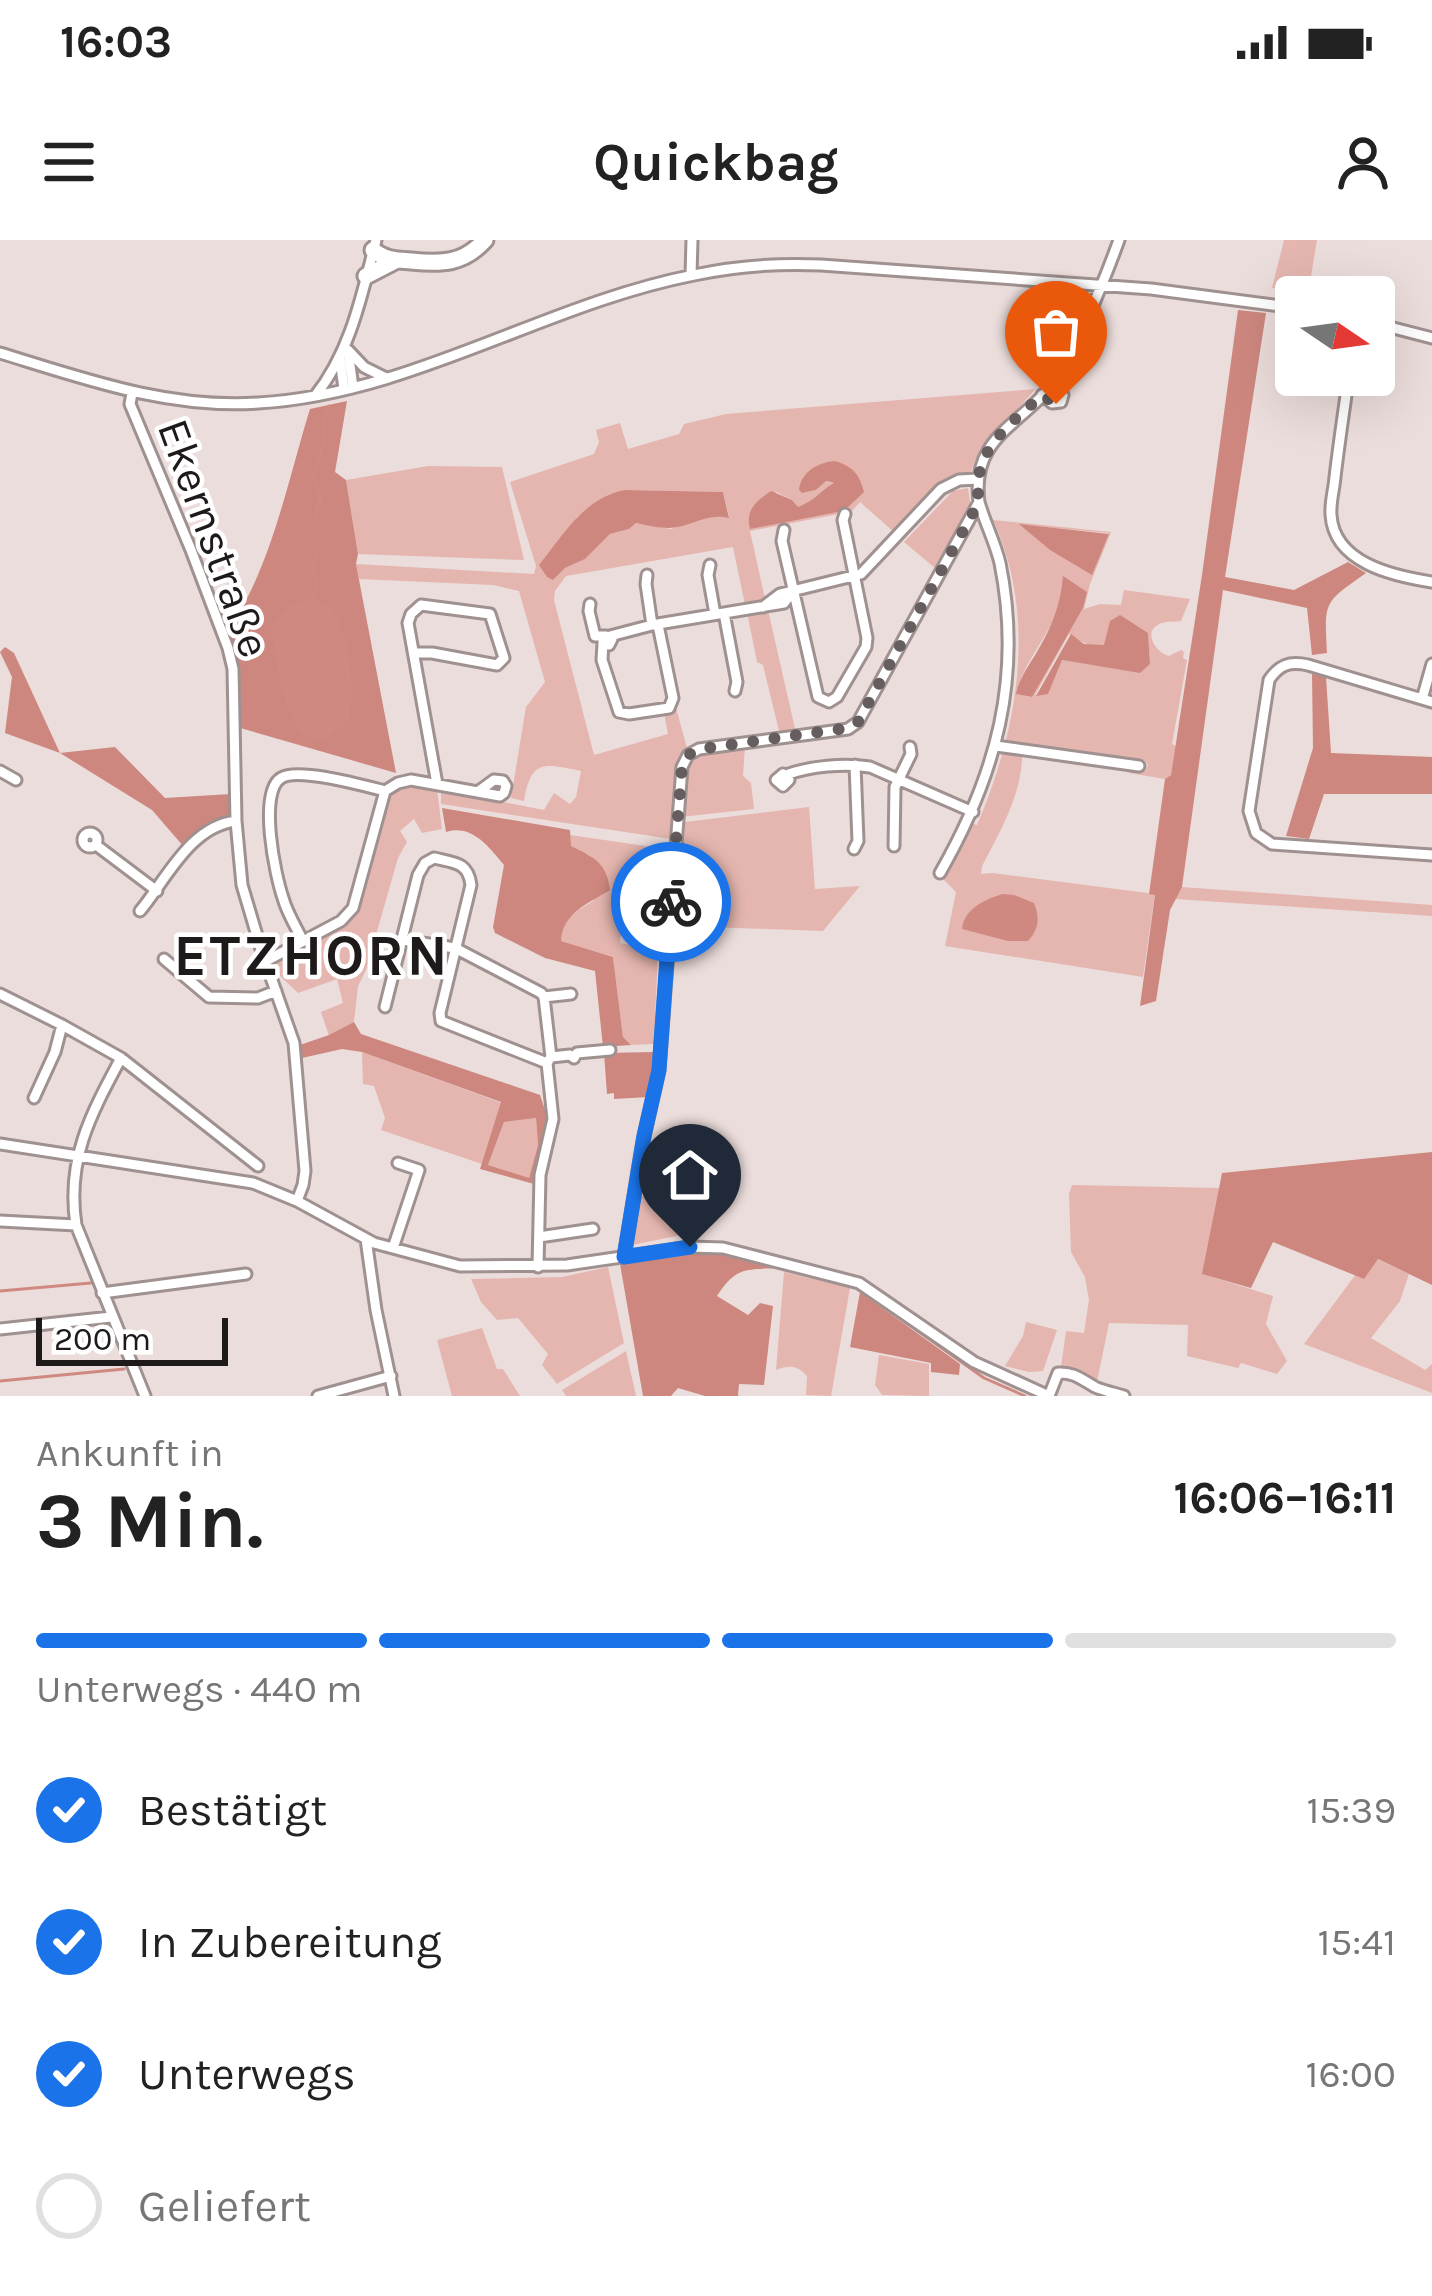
<!DOCTYPE html>
<html lang="de">
<meta charset="utf-8">
<style>
:root{--surface:#fff;--page:#f6f6f6;--text:#222;--muted:#767676;--line:#e0e0e0;--accent:#1a73e8}
body{margin:0;font-family:Karla,sans-serif;background:var(--page);color:var(--text);height:100vh;display:flex;flex-direction:column;font-size:45px;white-space:nowrap}
*{box-sizing:border-box;margin:0}
p{font-size:39px;color:var(--muted)}
.icon{flex:none;width:66px;height:66px;fill:none;stroke:currentColor;stroke-width:2;stroke-linecap:round;stroke-linejoin:round}
.map{position:relative;height:1156px;overflow:hidden}
.drawer{display:flex;flex-direction:column;background:var(--surface);flex:1}
.drawer>*{flex:none}
.needle{width:78px;rotate:103deg}
.buttons{position:absolute;left:1275px;top:36px;display:grid;gap:24px}
.buttons a{display:grid;place-items:center;width:120px;height:120px;border-radius:12px;background:var(--surface);box-shadow:0 12px 48px #0002;font-size:60px}
.scale{position:absolute;left:36px;bottom:30px;width:192px;box-sizing:border-box;padding-left:12px;border:6px solid #1f1a1a;border-top:0;font-size:33px;line-height:42px;white-space:nowrap;color:#1f1a1a;-webkit-text-stroke:9px #fff;paint-order:stroke}
.pin{position:absolute;display:grid;place-items:center;width:102px;height:102px;color:#fff;margin:-123px -51px;border-radius:50% 50% 50% 0;rotate:-45deg;box-shadow:0 0 12px #0007}
.pin .icon{rotate:45deg}
.courier{position:absolute;display:grid;place-items:center;width:120px;height:120px;margin:-60px;border:9px solid #1a73e8;border-radius:50%;background:#fff;color:#222;box-shadow:0 3px 15px #0007}
.overview em{font-style:normal;font-weight:700}
.overview div{display:flex;flex-direction:column-reverse}
.overview{display:flex;align-items:center;justify-content:space-between;height:204px;padding:0 36px}
h1{font-size:78px;font-weight:700;line-height:90px}
.bar{display:grid;grid-template-columns:repeat(4,1fr);gap:18px 12px;align-content:center;height:144px;padding:0 36px}
.bar i{height:15px;border-radius:9px;background:var(--line)}
.bar .active{background:var(--accent)}
.bar p{grid-column:span 4}
ol{padding:0 36px;list-style:none}
li{display:flex;align-items:center;gap:36px;height:132px}
li p{margin-inline-start:auto}
li .icon{padding:12px;border-radius:50%;background:var(--accent);color:#fff;stroke-width:4}
li:last-child{color:var(--muted)}
li i{width:66px;height:66px;border:6px solid var(--line);border-radius:50%}
.status{display:flex;justify-content:space-between;align-items:center;height:84px;padding:0 60px;background:var(--surface);direction:ltr}
.status svg{height:33px;fill:currentColor}
header{display:flex;justify-content:space-between;align-items:center;height:156px;padding:0 36px;background:var(--surface);font-size:54px;font-weight:700}
.map>svg:first-child{display:block}
.green{fill:#e5b6af;fill-rule:evenodd}
.forest{fill:#cd877e;fill-rule:evenodd}
.water{fill:#d08980}
.lines{fill:none;stroke-linecap:round;stroke-linejoin:round}
.stream{stroke:#d08980;stroke-width:3}
.minor-casing{stroke:#9f9190;stroke-width:15}
.highway-casing{stroke:#9f9190;stroke-width:21}
.minor{stroke:#fff;stroke-width:9}
.highway{stroke:#fff;stroke-width:15}
.done{stroke:#665e5e;stroke-width:12;stroke-dasharray:0 21.6}
.route{stroke:#1a73e8;stroke-width:15}
.labels{text-anchor:middle;dominant-baseline:central;stroke-width:9;stroke-linejoin:round;paint-order:stroke}
.street-label{font-size:45px;fill:#1f1a1a;stroke:#fff}
.district-label{font-size:57px;font-weight:bold;letter-spacing:3px;fill:#1f1a1a;stroke:#fff}
</style>
<div class="status"><b>16:03</b><svg viewBox="0 0 49 12"><path d="M0 12V9h3v3zM5 12V6h3v6zM10 12V3h3v9zM15 12V0h3v12zM26 1h20v11H26zM47 4h2v5h-2z"/></svg></div>
<header><svg class="icon" aria-label="menu" viewBox="0 0 24 24"><path d="M4 6h16M4 12h16M4 18h16"/></svg>Quickbag<svg class="icon" aria-label="person" viewBox="0 0 24 24"><circle cx="12" cy="8" r="4"/><path d="M4 21q1-7 8-7t8 7"/></svg></header>
<div class="map">
<svg width="1432" height="1156" viewBox="0 0 1432 1156">
<rect width="100%" height="100%" fill="#ebdddb"/>
<path class="green" d="M1284,0H1317L1308,55L1272,48Z
M1035,149C1011,181 982,191 971,233L942,241L895,293L860,262L852,271L844,268L839,274L750,291L765,359L745,365L733,307L566,336L555,351L554,360L594,515L668,494L664,472L676,468L687,508L682,511L677,522L671,599L441,564V550L544,570L554,553L570,564L576,557L581,531C545,524 531,518 524,561L511,558L526,467L545,442L519,351L493,345L359,339L356,324L534,334L536,326L510,242L594,214L599,202L596,190L620,183L628,209L679,194L684,184L726,174ZM834,221L851,228L844,266L837,272L749,288L776,252L792,260L798,268L814,261L835,244L825,241L816,250L802,253L804,236L816,226ZM625,250L723,252L729,276L706,277L671,289L636,283L629,289L610,294L585,319L565,328L553,340L577,277Z
M428,226L502,227L524,320L358,314L346,240Z
M968,248L971,268L935,328L904,302L953,251Z
M993,280L1111,292L1090,344L1084,369L1100,364L1121,365L1124,350L1190,359L1181,381C1175,382 1168,381 1162,383C1141,390 1155,412 1169,416L1181,410L1184,412L1183,418L1187,420L1172,504L1176,506L1171,535L1165,539L1129,533L1130,528L1137,532L1145,531L1148,525L1144,520L1133,521L1022,505C1025,549 1002,588 982,626L981,634L992,633L1155,654L1143,737L945,706L956,652L943,639L971,583L977,585C1018,490 1038,377 993,280ZM1022,285L1108,293L1109,294L1092,334L1050,310ZM1062,356L1083,368L1031,457L1017,454C1022,421 1055,391 1062,356ZM1069,394C1081,402 1090,408 1105,405L1107,397L1148,394L1150,424L1140,432L1061,420L1048,453L1035,455Z
M768,370L796,493L780,495L763,425L757,422L747,372Z
M745,507L743,536L751,543L754,569L680,577C685,513 679,512 745,507Z
M411,545L437,549L442,589L422,593L414,579L400,591L407,602L398,618L366,730L358,746L354,782L329,796L321,772L343,763L337,739L298,753L280,736L277,723L355,670L362,655L389,551Z
M809,567L815,649L860,646L823,691L680,686L685,582Z
M570,595L666,609L660,678L623,675L620,703L658,711L654,804L631,805L623,797L613,717L561,701C561,679 575,672 593,661L591,616L571,606Z
M1182,647L1432,665V676L1175,659Z
M362,812L502,863L482,924L381,890L385,878L374,846L363,844Z
M536,878L538,905L529,939L488,925L504,882Z
M1072,945L1220,948L1203,1034L1273,1056L1266,1084L1287,1121L1277,1134L1241,1123L1238,1128L1187,1116L1188,1085L1109,1083L1097,1142L1079,1129L1061,1127L1066,1091L1084,1093L1089,1060L1085,1037L1071,1012L1069,954Z
M665,951L675,961L688,965L701,991L632,1005L639,957Z
M1377,1019L1409,1034L1400,1061L1371,1098L1425,1130L1432,1124V1153L1304,1104L1356,1034Z
M608,1027L624,1103L557,1144L542,1125L548,1114L518,1078L497,1080L481,1062L471,1039L562,1037Z
M784,1032L850,1048L831,1156L806,1155L807,1136C797,1125 790,1125 776,1130Z
M1026,1082L1057,1090L1043,1131L1029,1132L1005,1126L1023,1096Z
M482,1088L497,1129H503L520,1156H452L437,1100Z
M626,1111L636,1156H566L562,1150Z
M879,1115L929,1124V1156L882,1155L875,1145Z"/>
<path class="forest" d="M1238,70L1266,73L1225,337L1294,350L1348,322L1366,333C1324,363 1324,360 1327,413L1312,415L1307,368L1223,350L1182,647L1170,670L1156,761L1140,766L1155,655L1149,654L1165,539L1171,535L1202,335Z
M347,161L335,232L346,240L358,314L356,324L396,533L237,487L235,429L228,389C270,333 289,236 310,169Z
M834,221C852,225 860,235 864,252L848,267L838,272L750,289C745,270 756,261 771,251L792,260L798,267C816,260 820,251 834,243L826,241L816,250L802,253L799,250C801,232 817,223 834,221Z
M625,250L723,252L729,278C706,272 690,288 668,288C658,288 646,285 636,283L629,289L610,294L585,319L565,328L553,340L547,337L539,325C564,294 584,258 625,250Z
M1019,284L1109,294L1092,335L1050,310Z
M1063,336L1087,352L1083,368L1032,457L1016,454C1020,436 1029,426 1038,410C1052,387 1061,363 1063,336Z
M1120,375L1148,393L1150,424L1140,433L1062,420L1048,454L1036,456L1071,394L1084,404L1104,405L1110,381Z
M5,407L14,413L60,513L115,507L165,558L231,554L232,578C212,579 199,594 184,607L152,570L60,513L5,493L12,437L0,412Z
M1312,434L1326,437L1331,513L1432,517V554H1324L1309,599L1286,596L1313,508Z
M442,568L570,590L571,606C594,617 607,623 610,650C589,663 562,673 561,701L613,717L623,797L631,805L603,807L595,731L545,718L495,693L493,687L504,625C489,607 472,584 446,592Z
M354,782L361,794L540,855L548,879L534,944L480,929L501,862L362,812L342,809L302,818L300,805L329,795ZM536,878L538,905L529,938L488,925L504,882Z
M656,812L655,835L649,857L614,859V853L607,854L604,813Z
M1432,912V1045L1378,1019L1364,1039L1273,1002L1251,1048L1202,1034L1222,933Z
M699,1012L725,1014L779,1028C745,1030 737,1026 717,1056L748,1075L760,1063L773,1066L764,1145L739,1144L738,1156H705L678,1148L671,1156H643L620,1024Z
M860,1052L960,1124L959,1135L931,1132V1123L850,1107Z"/>
<path class="water" d="M313,359L333,369C349,404 356,442 349,481L323,500L299,492C281,457 275,423 272,385L291,364Z
M1002,654L1014,655L1034,663C1040,678 1039,689 1028,701H1008L962,689C964,669 984,660 1002,654Z"/>
<g class="lines">
<path class="stream" d="M317,277V266L321,261C308,233 316,230 323,204C328,189 321,182 329,166
M317,341L312,326L319,309
M311,360L317,344
M623,1022L676,1014
M856,1047L984,1138L1025,1156
M0,1051L91,1043
M0,1141L124,1129"/>
<g class="minor-casing">
<path id="minor" d="M691,35L692,0
M1374,83L1432,98
M348,110L364,127L386,138
M348,111L353,147
M0,113C85,139 168,169 258,163C412,154 545,64 694,35C736,26 778,23 821,25L1151,49L1296,68
M340,119L344,149
M1349,135C1344,169 1339,203 1335,237C1334,250 1330,262 1331,275C1334,323 1393,336 1432,342
M132,153L130,164L191,310L228,408L233,429L236,581L242,645L261,709L294,803L305,931L303,945L297,961
M1042,155L1052,163L1061,162L1063,155L1055,140
M315,156C351,111 362,54 376,0
M784,290L782,301L818,457L829,462L837,457L866,407L867,398L843,280L845,274
M710,325L708,335L715,374
M647,335L646,344L652,385
M590,364L589,371L595,396H605
M763,367L780,354L861,334L941,249L959,240L978,239
M724,373L737,442L735,451
M606,396L612,399L609,405L603,402Z
M610,396L652,385L784,363L793,351
M603,403L602,420L619,472L629,474L669,468L673,458L658,385
M415,413H432L497,425L504,418L490,374L421,365L411,374L408,383L437,544
M1422,459L1432,424
M1432,462L1308,425C1289,421 1279,425 1269,440L1249,571L1256,593L1272,604L1432,615
M996,506L1139,526
M0,531L16,540
M783,534L789,540L783,546L776,540Z
M786,535C810,526 844,523 870,527L973,572
M83 600a7 7 0 1 1 14 0a7 7 0 1 1-14 0Z
M96,605L157,651
M894,606L895,547L911,514L910,507
M854,609L858,601L855,525
M940,633C996,535 1023,437 1000,323C995,302 985,283 979,262
M140,671C166,640 190,586 236,581
M403,700L455,708L541,753L544,757L551,817
M303,701C296,687 287,673 283,658C275,635 258,552 281,538C298,527 365,546 385,551
M164,719L209,757L258,758L276,751
M266,721L341,681L353,668L385,551L398,543L411,540L500,556L504,553L506,546L503,541L494,540L479,551
M0,754L62,785L121,818L258,926
M544,757L571,754
M385,767L418,635L425,623L434,618C455,623 468,622 471,645L440,773L441,781L547,823
M121,818C91,874 66,919 76,985L145,1156
M34,858L55,812L62,785
M0,904L253,943L297,961L374,1003L460,1026L567,1025L690,1007L723,1008L859,1043L974,1122L1049,1156
M0,981L76,985
M539,997L593,989
M366,999L376,1070L394,1156
M393,1008L419,930L398,923
M624,1017L643,901L659,830L682,527L688,515L699,509L848,489L858,482L979,262C970,192 1029,184 1058,135C1083,92 1102,47 1119,0
M538,1027L540,935L553,879L547,823L551,817L570,815L574,818L577,813L610,810
M102,1053L246,1034
M0,1089L111,1077
M318,1156L391,1136
M1049,1156L1058,1133C1074,1132 1081,1139 1095,1147C1104,1151 1114,1153 1124,1156"/>
</g>
<g class="highway-casing">
<path id="highway" d="M373,10C385,20 396,20 411,21C442,24 463,24 485,0
M366,36L395,21"/>
</g>
<use href="#minor" class="minor"/>
<use href="#highway" class="highway"/>
</g>
<g class="lines">
<path class="done" d="M671,662L682,527L688,515L699,509L848,488L858,482L979,262C971,211 1008,186 1042,155L1056,164"/>
<path class="route" d="M671,662L659,830L644,896L624,1017L690,1007"/>
</g>
<g class="labels">
<g class="street-label">
<text transform="translate(214 298) rotate(70)">Ekernstraße</text>
</g>
<g class="district-label">
<text x="312" y="716">ETZHORN</text>
</g>
</g>
</svg>
<div class="buttons">
<a><svg class="needle" viewBox="-14 -14 28 28"><path d="M0-13l5 13h-10z" fill="#e53935"/><path d="M0 13l5-13h-10z" fill="#767676"/></svg></a>
</div>
<div class="scale">200 m</div>
<div class="pin" style="left:1056px;top:164px;background:#ea580c"><svg class="icon" aria-label="bag" viewBox="0 0 24 24"><path d="M5 8h14l-1 12H6zM9 8a3 3 0 0 1 6 0"/></svg></div>
<div class="pin" style="left:690px;top:1007px;background:#1f2937"><svg class="icon" aria-label="home" viewBox="0 0 24 24"><path d="M3 11l9-7 9 7M6 9v11h12V9"/></svg></div>
<div class="courier" style="left:671px;top:662px"><svg class="icon" aria-label="bike" viewBox="0 0 24 24"><circle cx="6" cy="16" r="4"/><circle cx="18" cy="16" r="4"/><path d="M6 16l4-8h5l3 8M10 8l3 8H6M13 5h3"/></svg></div>
</div>
<section class="drawer">
<div class="overview"><div><h1>3 Min.</h1><p>Ankunft in</p></div><em>16:06–16:11</em></div>
<div class="bar"><i class="active"></i><i class="active"></i><i class="active"></i><i></i><p>Unterwegs · 440 m</p></div>
<ol>
<li><svg class="icon" aria-label="check" viewBox="0 0 24 24"><path d="M5 12l5 5 9-10"/></svg>Bestätigt<p>15:39</p></li>
<li><svg class="icon" aria-label="check" viewBox="0 0 24 24"><path d="M5 12l5 5 9-10"/></svg>In Zubereitung<p>15:41</p></li>
<li><svg class="icon" aria-label="check" viewBox="0 0 24 24"><path d="M5 12l5 5 9-10"/></svg>Unterwegs<p>16:00</p></li>
<li><i></i>Geliefert</li>
</ol>
</section>
